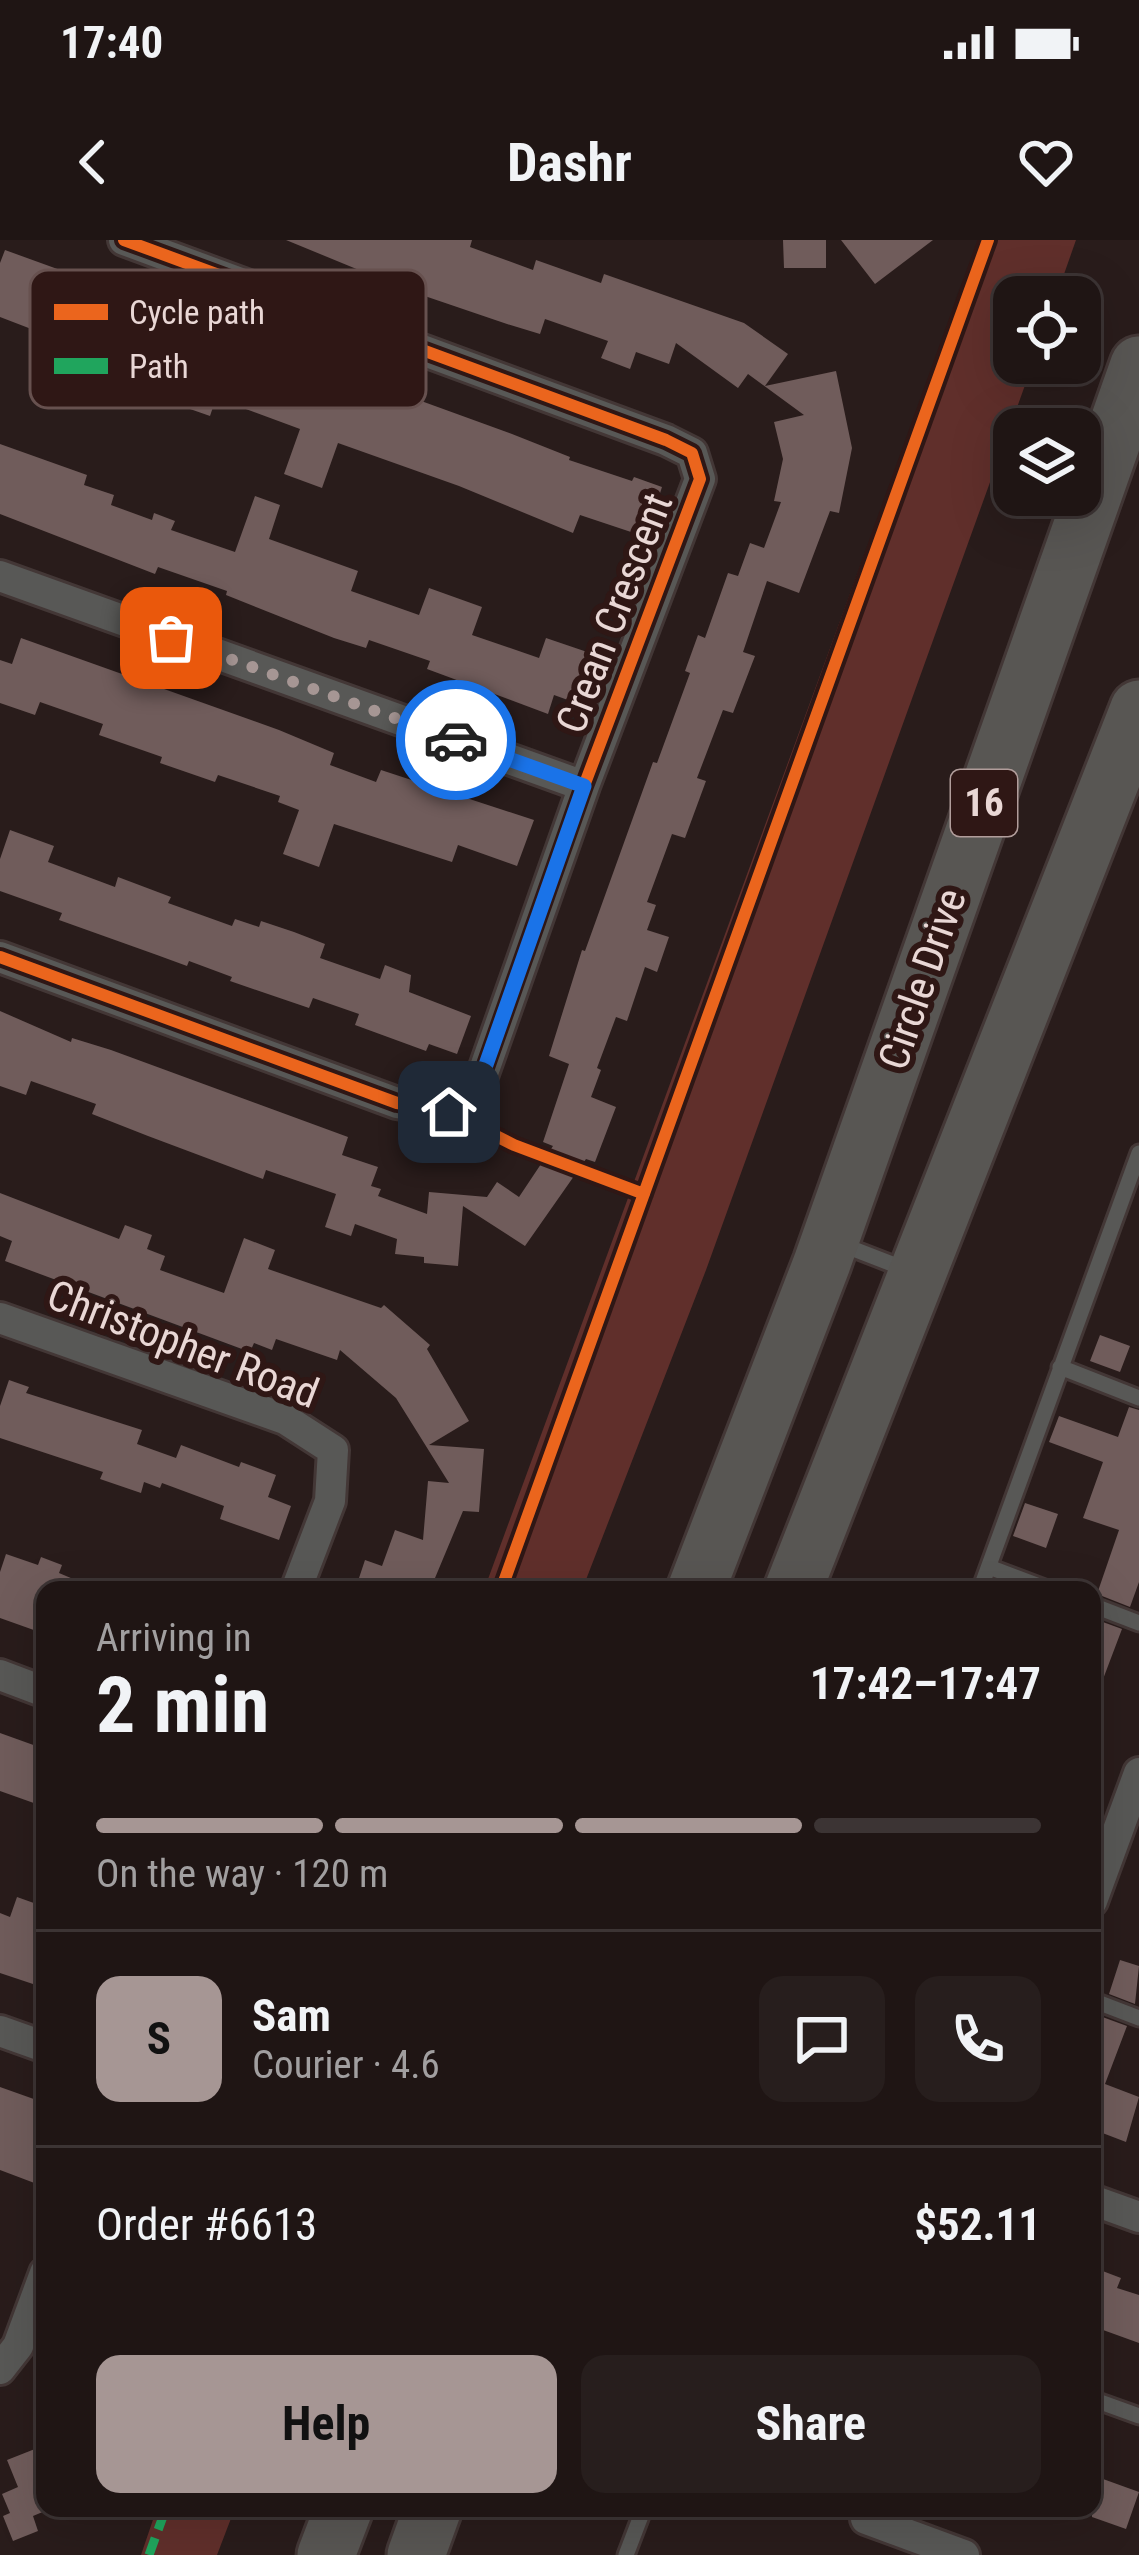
<!DOCTYPE html>
<meta charset="utf-8">
<style>
:root{--surface:#1f1514;--page:#271e1d;--text:#f1f3f6;--muted:#a19fa0;--line:#3c3434;--accent:#a69694}
body{margin:0;font-family:"Roboto Condensed",sans-serif;background:var(--page);color:var(--text);height:100vh;display:flex;flex-direction:column;font-size:45px;white-space:nowrap}
*{box-sizing:border-box;margin:0}
p{font-size:39px;color:var(--muted)}
.icon{flex:none;width:66px;height:66px;fill:none;stroke:currentColor;stroke-width:2;stroke-linecap:round;stroke-linejoin:round}
.map{position:relative;flex:1;overflow:hidden}
.drawer{position:absolute;left:36px;top:1341px;width:1065px;height:936px;display:flex;flex-direction:column;background:var(--surface);border-radius:24px;box-shadow:0 12px 48px #0002,0 0 0 3px var(--line)}
.drawer>*{flex:none}
.controls{position:absolute;left:993px;top:36px;display:grid;gap:24px}
.controls a{display:grid;place-items:center;width:108px;height:108px;border-radius:24px;background:var(--surface);box-shadow:0 12px 48px #0002,0 0 0 3px var(--line);font-size:60px}
.pin{position:absolute;display:grid;place-items:center;width:102px;height:102px;color:#fff;margin:-51px;border-radius:24px;box-shadow:0 6px 18px #0006}
.courier{position:absolute;display:grid;place-items:center;width:120px;height:120px;margin:-60px;border:9px solid #1a73e8;border-radius:50%;background:#fff;color:#222;box-shadow:0 3px 15px #0007}
.head em{font-style:normal;font-weight:700}
.head div{display:flex;flex-direction:column-reverse}
.head{display:flex;align-items:center;justify-content:space-between;height:204px;padding:0 60px}
h1{font-size:78px;font-weight:700;line-height:90px}
.bar{display:grid;grid-template-columns:repeat(4,1fr);gap:18px 12px;align-content:center;height:144px;padding:0 60px}
.bar i{height:15px;border-radius:9px;background:var(--line)}
.bar .on{background:var(--accent)}
.bar p{grid-column:span 4}
.line{display:flex;align-items:center;gap:30px;padding:0 60px;border-top:3px solid var(--line)}
.line div{flex:1}
.round{display:grid;place-items:center;flex:none;width:126px;height:126px;border-radius:24px;background:var(--page)}
.primary-button{display:flex;gap:24px;margin-top:auto;padding:24px 60px}
.primary-button a{flex:1;height:138px;border-radius:24px;background:var(--accent);color:#111;font-size:48px;font-weight:700;line-height:138px;text-align:center}
.primary-button a+a{background:var(--page);color:var(--text)}
.status{display:flex;justify-content:space-between;align-items:center;height:84px;padding:0 60px;background:var(--surface);direction:ltr}
.status svg{height:33px;fill:currentColor}
header{display:flex;justify-content:space-between;align-items:center;height:156px;padding:0 60px;background:var(--surface);font-size:54px;font-weight:700}
.map>svg:first-child{display:block}
.green{fill:#602f2b}
.building{fill:#705c5b}
.lines{fill:none;stroke-linecap:round;stroke-linejoin:round}
.service-casing{stroke:#433736;stroke-width:21}
.minor-casing{stroke:#433736;stroke-width:36}
.motorway-casing{stroke:#433736;stroke-width:63}
.service{stroke:#585856;stroke-width:15}
.minor{stroke:#585856;stroke-width:30}
.motorway{stroke:#585653;stroke-width:57}
.quiet{stroke:#20a55d;stroke-width:9;stroke-dasharray:18 9;stroke-linecap:butt}
.cycleway-casing{stroke:#2f1715;stroke-width:20}
.cycleway{stroke:#eb651d;stroke-width:12}
.done{stroke:#a69694;stroke-width:12;stroke-dasharray:0 21.6}
.route{stroke:#1a73e8;stroke-width:15}
.labels{text-anchor:middle;dominant-baseline:central;stroke-width:12;stroke-linejoin:round;paint-order:stroke}
.shield{fill:#2f1715;stroke:#b19d9b;stroke-width:3}
.shield-label{font-size:39px;font-weight:bold;fill:#e9d7d5}
.street-label{font-size:42px;fill:#e9d7d5;stroke:#2f1715}
.key{fill:#2f1715;stroke:#67514f;stroke-width:3}
.key-label{font-size:33px;fill:#e9d7d5}
</style>
<div class="status"><b>17:40</b><svg viewBox="0 0 49 12"><path d="M0 12V9h3v3zM5 12V6h3v6zM10 12V3h3v9zM15 12V0h3v12zM26 1h20v11H26zM47 4h2v5h-2z"/></svg></div>
<header><svg class="icon" aria-label="back" viewBox="0 0 24 24"><path d="M15 5l-7 7 7 7"/></svg>Dashr<svg class="icon" aria-label="heart" viewBox="0 0 24 24"><path d="M12 20l-8-8c-3-5 5-10 8-4 3-6 11-1 8 4z"/></svg></header>
<div class="map">
<svg width="1139" height="2315" viewBox="0 0 1139 2315">
<rect width="100%" height="100%" fill="#291c1b"/>
<path class="green" d="M980,0H1076L1056,57H1014V123H1033L706,1030L582,1350H484Z
M157,2268H235L217,2315H141Z"/>
<path class="building" d="M286,0H472L470,7L533,30L536,20L601,43L604,34L744,83L788,114L765,146L836,131L852,208L839,273L830,271L799,353L767,341L743,412L755,416L733,473L723,470L697,538L706,541L685,598L672,594L647,662L656,665L647,690L669,697L657,732L645,727L627,781L616,777L597,828L601,830L591,857L616,867L595,922L586,919L525,1006L463,966L458,1026L424,1023V1017L395,1014L397,999L355,984L351,996L325,987L336,954L266,930L263,939L148,896L92,874L96,864L31,841L26,855L0,846V771L71,802L72,798L111,810L348,897L342,915L378,927L371,946L381,949L378,956L427,974L429,952L487,957L497,942L519,957L553,906L543,902L569,824L549,816L582,710L585,711L653,522L657,523L690,433L685,431L698,395L705,398L728,333L738,336L750,303L764,308L781,262L774,261L783,219L774,182L804,175L748,134L738,148L676,103L669,124L636,112L630,129L601,118L608,101L545,79L540,94L507,84L410,51Z
M783,0H826V28H784Z
M841,0H933L875,44Z
M5,10L512,194L570,217L569,220L632,241L634,237L662,247L646,297L580,275L573,293L459,246L338,203L322,248L284,234L300,189L216,158L210,176L190,169L194,156L163,146L169,130L102,107L99,115L0,77V23Z
M0,204L87,235L84,245L114,255L111,265L152,280L154,273L175,281L171,290L235,312L255,256L280,265L269,299L358,331L351,351L419,375L429,348L482,367L472,395L539,418L546,398L596,415L579,464L554,455L548,474L427,429L430,421L369,400L366,408L334,398L226,355L227,351L158,327L155,334L0,274Z
M21,398L279,490L334,513L330,525L376,542L381,530L534,580L517,626L458,605L452,622L334,584L319,627L283,614L299,570L278,562L280,556L218,535L215,542L160,523L162,517L99,495L103,484L40,462L35,475L0,463V420L12,424Z
M10,590L54,606L48,622L115,647L118,637L171,657L168,663L232,686L235,679L259,687L261,681L294,692L325,704L320,718L380,739L385,725L411,735L409,752L471,776L457,814L429,804L426,811L355,785L359,774L313,758L309,768L230,741L232,737L189,721L187,726L157,715L59,680L62,673L0,651V619Z
M0,953L119,999L125,985L152,995L147,1009L165,1016L160,1030L224,1053L244,998L275,1010L268,1029L381,1068L384,1065L430,1105L427,1109L469,1181L429,1205L484,1209L479,1272L463,1271L430,1350H355L365,1320L382,1326L395,1290L423,1300L428,1241L449,1243L396,1158L340,1110L337,1120L276,1099L272,1110L254,1103L250,1112L5,1021L12,1001L0,996Z
M1100,1095L1130,1106L1120,1132L1090,1121Z
M9,1140L29,1147L26,1153L142,1190L137,1204L176,1218L181,1205L239,1227L241,1222L276,1235L268,1257L291,1266L279,1300L220,1279L224,1266L162,1243L160,1248L144,1242L141,1253L100,1239L103,1232L0,1198V1166Z
M1129,1167L1139,1170V1342L1130,1367L1097,1354L1119,1290L1083,1278L1103,1222L1049,1202L1059,1176L1118,1197Z
M1025,1263L1058,1274L1046,1308L1013,1296Z
M6,1314L38,1325L41,1317L62,1325L59,1333L99,1350H45V1394L0,1378V1332Z
M1092,1378L1122,1389L1094,1463L1092,1462Z
M0,1493L39,1507L36,1515L45,1518V1567L0,1551Z
M17,1657L45,1667V1748L0,1733V1673L10,1677Z
M1120,1720L1139,1726L1135,1764L1109,1754Z
M1097,1775L1127,1786L1105,1844L1139,1857L1126,1902L1092,1889V1789Z
M0,1847L45,1863L39,1886L45,1888V1947L0,1930Z
M1092,2027L1121,2038L1117,2048L1139,2055V2103L1092,2086Z
M45,2205V2271L33,2276L38,2291L13,2301L3,2276L10,2273L2,2254L18,2247L7,2220Z
M1092,2235L1139,2252L1126,2289L1092,2277Z"/>
<g class="lines">
<g class="service-casing">
<path id="service" d="M838,1003L905,1029
M1060,1127L1139,1158
M989,1327L1050,1350
M980,1350L1139,913
M1092,1365L1139,1383
M1092,1760L1139,1778
M1092,2159L1139,2176
M626,2315L644,2268"/>
</g>
<g class="minor-casing">
<path id="minor" d="M0,336L584,546
M0,717L397,863L449,872L469,855L482,836L584,546L700,239L692,213L666,200L124,0
M0,1078L285,1179L333,1210L330,1261L296,1350
M0,1435L45,1452
M1092,1661L1139,1533
M0,1791L45,1807
M1092,1960L1139,1977
M0,2129L18,2106L45,2033
M870,2268L866,2279L964,2315"/>
</g>
<g class="motorway-casing">
<path id="motorway" d="M696,1350L822,1023L1139,125
M793,1350L1139,469
M326,2315L344,2268
M416,2315L433,2268"/>
</g>
<use href="#service" class="service"/>
<use href="#minor" class="minor"/>
<use href="#motorway" class="motorway"/>
<path class="quiet" d="M149,2315L166,2268"/>
<g class="cycleway-casing">
<path id="cycleway" d="M0,717L397,863L449,872L469,855L482,836L584,546L700,239L692,213L666,200L124,0
M449,872L514,905L644,954
M501,1350L988,0"/>
</g>
<use href="#cycleway" class="cycleway"/>
</g>
<g class="lines">
<path class="done" d="M171,398L456,500"/>
<path class="route" d="M449,872L469,855L482,836L584,546L456,500"/>
</g>
<g class="labels">
<rect class="shield" x="951" y="530" width="66" height="66" rx="9"/>
<g class="shield-label">
<text x="984" y="563">16</text>
</g>
<g class="street-label">
<text transform="translate(614 373) rotate(-69)">Crean Crescent</text>
<text transform="translate(922 739) rotate(-71)">Circle Drive</text>
<text transform="translate(183 1104) rotate(21)">Christopher Road</text>
</g>
</g>
<rect x="30" y="30" width="396" height="138" rx="18" class="key"/>
<rect x="54" y="64" width="54" height="16" fill="#eb651d"/>
<rect x="54" y="118" width="54" height="16" fill="#20a55d"/>
<g class="key-label">
<text x="129" y="84">Cycle path</text>
<text x="129" y="138">Path</text>
</g>
</svg>
<div class="controls">
<a><svg class="icon" aria-label="locate" viewBox="0 0 24 24"><circle cx="12" cy="12" r="6"/><path d="M12 2v4M12 18v4M2 12h4M18 12h4"/></svg></a>
<a><svg class="icon" aria-label="layers" viewBox="0 0 24 24"><path d="M12 4l9 5-9 5-9-5zM3 14l9 5 9-5"/></svg></a>
</div>
<div class="pin" style="left:171px;top:398px;background:#ea580c"><svg class="icon" aria-label="bag" viewBox="0 0 24 24"><path d="M5 8h14l-1 12H6zM9 8a3 3 0 0 1 6 0"/></svg></div>
<div class="pin" style="left:449px;top:872px;background:#1f2937"><svg class="icon" aria-label="home" viewBox="0 0 24 24"><path d="M3 11l9-7 9 7M6 9v11h12V9"/></svg></div>
<div class="courier" style="left:456px;top:500px"><svg class="icon" aria-label="car" viewBox="0 0 24 24"><path d="M5 17H2v-5l4-1 3-4h7l3 4 3 1v5h-3M9 17h6M6 11h13"/><circle cx="7" cy="17" r="2"/><circle cx="17" cy="17" r="2"/></svg></div>
<section class="drawer">
<div class="head"><div><h1>2 min</h1><p>Arriving in</p></div><em>17:42–17:47</em></div>
<div class="bar"><i class="on"></i><i class="on"></i><i class="on"></i><i></i><p>On the way · 120 m</p></div>
<div class="line" style="height:216px"><b class="round" style="background:var(--accent);color:#111">S</b><div><b>Sam</b><p>Courier · 4.6</p></div><a class="round"><svg class="icon" aria-label="chat" viewBox="0 0 24 24"><path d="M4 5h16v11H9l-5 4z"/></svg></a><a class="round"><svg class="icon" aria-label="phone" viewBox="0 0 24 24"><path d="M5 4h4l2 5-3 2q2 4 5 5l2-3 5 2v4C11 20 4 13 5 4z"/></svg></a></div>
<div class="line" style="height:156px"><div>Order #6613</div><b>$52.11</b></div>
<div class="primary-button"><a>Help</a><a>Share</a></div>
</section>
</div>
